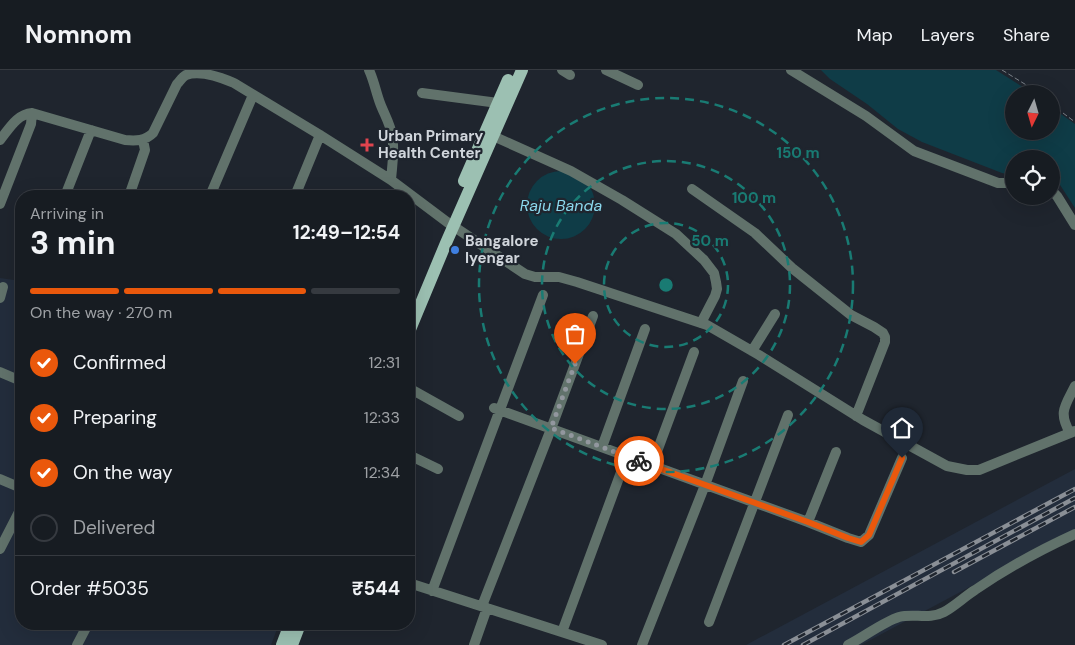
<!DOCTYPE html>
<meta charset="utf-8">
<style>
:root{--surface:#171c22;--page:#24292f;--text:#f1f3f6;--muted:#9ea1a5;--line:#363a40;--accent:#ea580c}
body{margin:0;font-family:"DM Sans",sans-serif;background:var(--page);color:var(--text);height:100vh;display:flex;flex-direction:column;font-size:19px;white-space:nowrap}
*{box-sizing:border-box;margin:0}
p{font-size:16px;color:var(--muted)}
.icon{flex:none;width:28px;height:28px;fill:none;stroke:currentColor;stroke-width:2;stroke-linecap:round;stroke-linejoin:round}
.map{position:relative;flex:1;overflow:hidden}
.sheet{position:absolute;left:15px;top:120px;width:400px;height:440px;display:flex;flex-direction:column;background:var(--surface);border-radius:20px;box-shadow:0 5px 20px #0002,0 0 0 1px var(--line)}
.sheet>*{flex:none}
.needle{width:32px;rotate:185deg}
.fabs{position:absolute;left:1005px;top:15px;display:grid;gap:10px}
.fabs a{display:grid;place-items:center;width:55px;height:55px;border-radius:50%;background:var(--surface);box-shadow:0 5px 20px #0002,0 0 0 1px var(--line);font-size:25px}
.pin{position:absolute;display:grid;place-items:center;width:42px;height:42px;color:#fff;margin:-51px -21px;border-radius:50% 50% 50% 0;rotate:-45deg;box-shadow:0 0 5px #0007}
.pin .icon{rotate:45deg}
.courier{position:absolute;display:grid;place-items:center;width:50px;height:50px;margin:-25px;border:4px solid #ea580c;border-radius:50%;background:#fff;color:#222;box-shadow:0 1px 6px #0007}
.head em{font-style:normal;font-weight:700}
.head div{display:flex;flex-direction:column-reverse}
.head{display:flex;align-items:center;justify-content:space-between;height:85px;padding:0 15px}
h1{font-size:32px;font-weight:700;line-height:38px}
.bar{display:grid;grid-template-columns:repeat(4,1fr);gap:8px 5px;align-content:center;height:60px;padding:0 15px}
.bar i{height:6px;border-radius:4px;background:var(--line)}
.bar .current{background:var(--accent)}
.bar p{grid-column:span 4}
.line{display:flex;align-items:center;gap:12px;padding:0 15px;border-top:1px solid var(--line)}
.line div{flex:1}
ol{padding:0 15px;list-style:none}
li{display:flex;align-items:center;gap:15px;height:55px}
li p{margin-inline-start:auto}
li .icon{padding:5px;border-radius:50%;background:var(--accent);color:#fff;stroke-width:4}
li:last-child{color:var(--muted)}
li i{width:28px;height:28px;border:2px solid var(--line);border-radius:50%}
header{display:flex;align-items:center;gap:30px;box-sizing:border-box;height:70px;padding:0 25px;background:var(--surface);border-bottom:1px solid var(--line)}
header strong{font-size:24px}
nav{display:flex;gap:28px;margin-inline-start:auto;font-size:18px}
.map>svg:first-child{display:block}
.built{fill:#232d3c}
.water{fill:#0f3c47}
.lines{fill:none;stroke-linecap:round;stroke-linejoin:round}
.path{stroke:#7b8188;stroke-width:1;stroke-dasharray:5 2.5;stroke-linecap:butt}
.minor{stroke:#61726b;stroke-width:10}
.major{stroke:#9cc0b2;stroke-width:12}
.rail-casing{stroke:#8a8f96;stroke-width:4.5}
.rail{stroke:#1f252e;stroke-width:2.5;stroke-dasharray:8;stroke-linecap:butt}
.done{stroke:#92979e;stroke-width:5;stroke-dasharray:0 9}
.route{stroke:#ea580c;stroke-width:6}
.ring{fill:none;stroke:#197b73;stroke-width:2.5;stroke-dasharray:9 6}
.health-dot{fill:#e0444e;stroke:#1f252e;stroke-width:2}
.shop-dot{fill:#3f7fe0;stroke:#1f252e;stroke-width:2}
.labels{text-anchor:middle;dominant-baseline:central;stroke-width:4.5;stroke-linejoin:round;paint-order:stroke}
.poi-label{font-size:15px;font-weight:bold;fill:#d0d5db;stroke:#1f252e;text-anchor:start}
.water-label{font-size:16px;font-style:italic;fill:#8bd8ed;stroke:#1f252e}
.centre{fill:#197b73;stroke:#1f252e;stroke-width:2.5}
.ring-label{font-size:15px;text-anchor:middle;font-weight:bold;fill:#197b73;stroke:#1f252e;stroke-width:4.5;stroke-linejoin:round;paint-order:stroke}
</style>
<header>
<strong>Nomnom</strong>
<nav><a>Map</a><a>Layers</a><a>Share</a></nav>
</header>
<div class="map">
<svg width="1075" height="575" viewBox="0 0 1075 575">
<rect width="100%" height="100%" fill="#1f252e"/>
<path class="built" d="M0,208L21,211V554H279L271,575H0Z
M1075,399V461L861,575H746Z"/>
<path class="water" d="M821,0H996L1034,24H1014V61H1051V37L1075,54V138L1051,101V89H1042L1030,85L1026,89H1014V98L1007,104L1002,103L922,72L898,59L867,34L830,9Z
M527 135a34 34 0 1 1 68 0a34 34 0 1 1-68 0Z"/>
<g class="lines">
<path class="path" d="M1002,0L1028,16L1038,24
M1051,34L1075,52"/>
<path class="minor" d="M369,0C374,11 376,22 380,33C384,44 391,55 392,66C395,80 392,96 391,110
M562,0L570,5
M606,0L638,15
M791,0L866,46L914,81L998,113H1008L1014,110
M422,23L498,33
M493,66L571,101L622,130L676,164L704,190L714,203L716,212L717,219L715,226L701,253
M0,70C9,59 17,44 32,43L125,70C136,71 145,71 153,63L177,14C180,11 182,7 186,5C200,0 220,7 234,13L320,65L391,110L447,152L525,204L535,207H559L577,212L707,255L759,285L863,350L947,396L967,400H979L1075,361
M692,119L755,163L792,198L851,245L874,257L883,263L885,267V272L856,346
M1051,120L1057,126L1075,155
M65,126L91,60
M129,126L145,80L143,70
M210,126L253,25
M295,126L320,65
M0,134L31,54L32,43
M0,228L3,217
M752,281L775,244
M0,302L21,311
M409,318L459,346
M494,338L808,452
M1070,363C1058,342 1065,336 1075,316
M602,377L645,259
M836,382L808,452L848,468L861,472L869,465L902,388
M409,385L438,399
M652,395L694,282
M0,409L21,418
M0,479L21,438
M409,513L602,575
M432,521L543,225
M482,536L551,359L593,246
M709,552L788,345
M562,562L627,386
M77,575L88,554
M474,575L487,538
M642,575L705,415L743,311
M848,575C864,567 883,552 899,547C914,543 929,550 944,542C955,536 964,527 975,520C1007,498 1040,480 1075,464"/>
<path class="major" d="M464,111L508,10
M409,262L446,173L522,0
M282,575L290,554
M292,575L300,554"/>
<g class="rail-casing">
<path id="rail" d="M954,502L1075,437
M784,575L1075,419
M803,575L1075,428"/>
</g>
<use href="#rail" class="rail"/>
</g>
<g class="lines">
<path class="done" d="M575,294L551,358L639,391"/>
<path class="route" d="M639,391L808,452L848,468L861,472L869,465L902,388"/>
</g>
<g class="ring">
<circle cx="666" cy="215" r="62"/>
<circle cx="666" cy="215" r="124"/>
<circle cx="666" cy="215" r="187"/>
</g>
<path class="health-dot" d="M364.5 67.5h5v5h5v5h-5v5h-5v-5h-5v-5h5z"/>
<circle class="shop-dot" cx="455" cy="180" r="5"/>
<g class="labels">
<g class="poi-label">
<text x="378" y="66">Urban Primary<tspan x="378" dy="17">Health Center</tspan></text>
<text x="465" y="171">Bangalore<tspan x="465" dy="17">Iyengar</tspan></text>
</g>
<g class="water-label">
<text x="561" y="135">Raju Banda</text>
</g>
</g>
<circle cx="666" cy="215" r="8" class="centre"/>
<g class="ring-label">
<text x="798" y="88">150 m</text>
<text x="754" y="133">100 m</text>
<text x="710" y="176">50 m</text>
</g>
</svg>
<div class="fabs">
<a><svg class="needle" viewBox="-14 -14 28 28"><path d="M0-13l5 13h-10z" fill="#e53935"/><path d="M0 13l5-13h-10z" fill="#9ea1a5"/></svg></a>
<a><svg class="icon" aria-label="locate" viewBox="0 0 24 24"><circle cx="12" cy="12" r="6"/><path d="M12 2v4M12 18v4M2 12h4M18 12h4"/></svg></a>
</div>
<div class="pin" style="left:575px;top:294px;background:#ea580c"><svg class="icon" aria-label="bag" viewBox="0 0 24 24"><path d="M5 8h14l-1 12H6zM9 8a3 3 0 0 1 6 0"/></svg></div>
<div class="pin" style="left:902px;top:388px;background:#1f2937"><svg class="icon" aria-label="home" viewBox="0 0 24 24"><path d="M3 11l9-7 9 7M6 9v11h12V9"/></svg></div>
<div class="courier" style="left:639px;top:391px"><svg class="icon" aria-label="bike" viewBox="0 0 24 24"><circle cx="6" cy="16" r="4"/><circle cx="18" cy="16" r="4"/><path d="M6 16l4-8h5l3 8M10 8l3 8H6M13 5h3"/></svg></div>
<section class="sheet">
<div class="head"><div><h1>3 min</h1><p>Arriving in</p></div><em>12:49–12:54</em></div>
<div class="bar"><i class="current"></i><i class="current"></i><i class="current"></i><i></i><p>On the way · 270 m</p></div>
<ol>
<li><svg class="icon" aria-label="check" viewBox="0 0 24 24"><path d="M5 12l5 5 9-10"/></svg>Confirmed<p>12:31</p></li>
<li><svg class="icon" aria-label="check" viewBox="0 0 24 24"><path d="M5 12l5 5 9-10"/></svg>Preparing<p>12:33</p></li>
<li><svg class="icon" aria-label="check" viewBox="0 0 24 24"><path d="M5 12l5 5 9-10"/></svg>On the way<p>12:34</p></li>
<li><i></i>Delivered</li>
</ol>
<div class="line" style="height:65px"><div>Order #5035</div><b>₹544</b></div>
</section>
</div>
